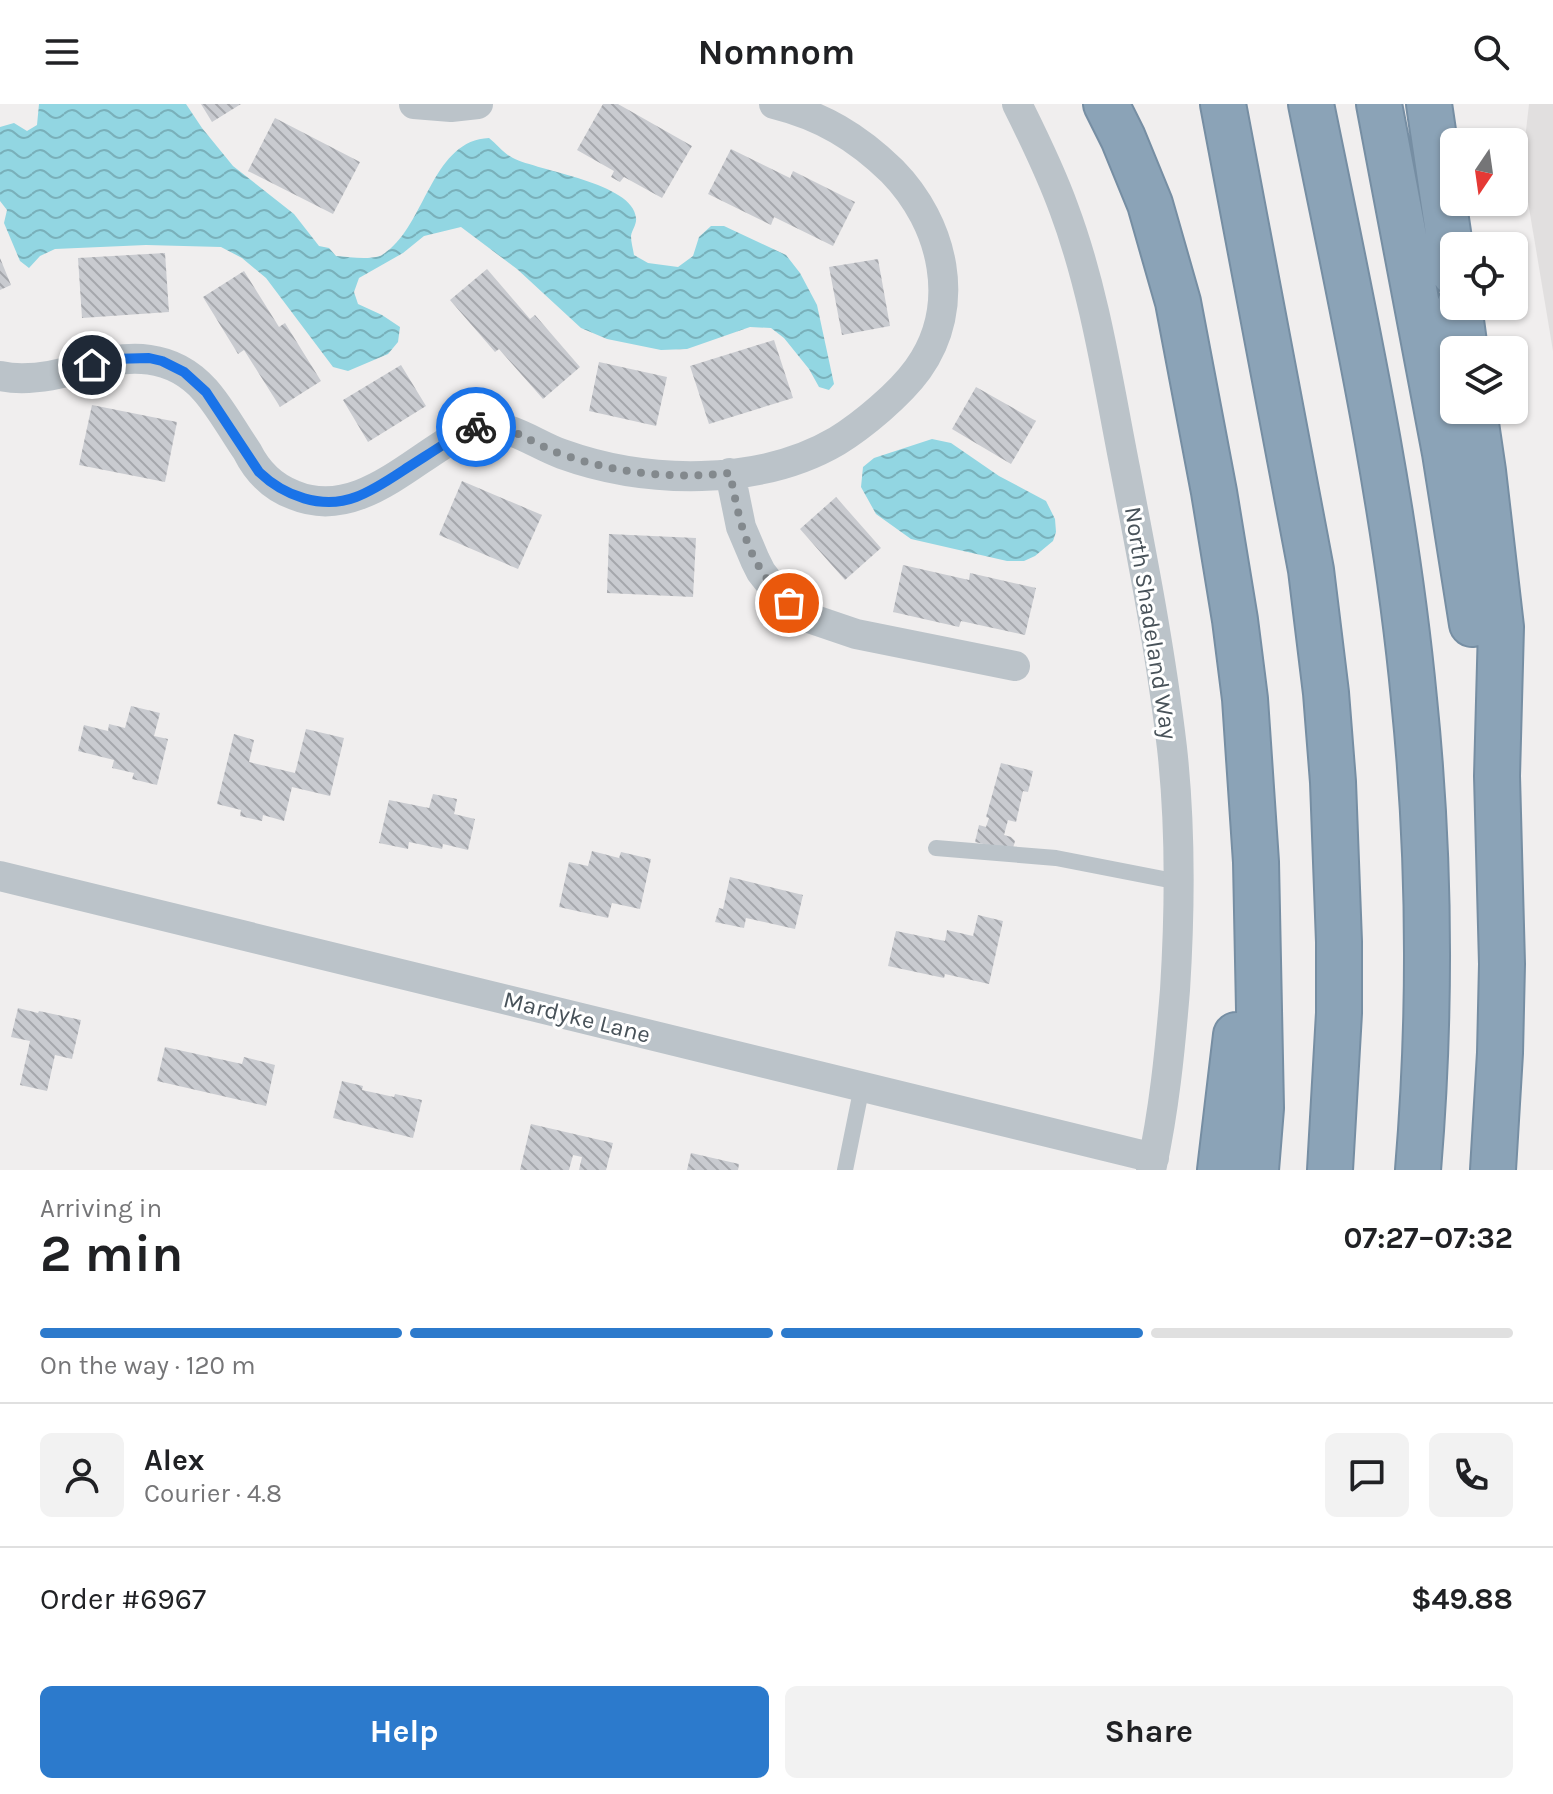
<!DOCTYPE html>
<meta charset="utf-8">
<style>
:root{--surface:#fff;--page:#f2f2f2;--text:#202124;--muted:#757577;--line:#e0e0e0;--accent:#2c7acc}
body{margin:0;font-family:Karla,sans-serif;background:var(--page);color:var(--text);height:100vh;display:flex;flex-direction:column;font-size:30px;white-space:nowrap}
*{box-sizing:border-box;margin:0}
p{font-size:26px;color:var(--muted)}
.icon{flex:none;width:44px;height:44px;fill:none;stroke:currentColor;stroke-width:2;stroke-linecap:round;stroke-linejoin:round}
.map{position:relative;height:1066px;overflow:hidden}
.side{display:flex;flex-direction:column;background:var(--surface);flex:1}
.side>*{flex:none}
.needle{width:52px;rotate:193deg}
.fabs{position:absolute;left:1440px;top:24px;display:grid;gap:16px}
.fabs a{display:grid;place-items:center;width:88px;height:88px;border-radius:12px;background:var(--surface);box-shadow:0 2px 6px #0004;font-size:40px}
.pin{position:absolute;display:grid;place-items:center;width:68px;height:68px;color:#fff;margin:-34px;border:4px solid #fff;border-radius:50%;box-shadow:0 2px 8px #0007}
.courier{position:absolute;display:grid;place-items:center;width:80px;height:80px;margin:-40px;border:6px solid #1a73e8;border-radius:50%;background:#fff;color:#222;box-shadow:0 2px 10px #0007}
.overview em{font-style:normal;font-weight:700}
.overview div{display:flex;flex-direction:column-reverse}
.overview{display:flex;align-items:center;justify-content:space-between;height:136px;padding:0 40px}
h1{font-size:52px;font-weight:700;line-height:60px}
.bar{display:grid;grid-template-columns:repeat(4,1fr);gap:12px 8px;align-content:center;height:96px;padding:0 40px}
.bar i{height:10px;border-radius:6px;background:var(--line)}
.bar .active{background:var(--accent)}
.bar p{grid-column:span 4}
.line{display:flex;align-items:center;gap:20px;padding:0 40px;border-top:2px solid var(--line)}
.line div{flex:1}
.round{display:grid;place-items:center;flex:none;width:84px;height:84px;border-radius:12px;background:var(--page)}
.action{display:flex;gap:16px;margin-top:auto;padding:16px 40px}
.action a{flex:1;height:92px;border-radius:12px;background:var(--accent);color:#fff;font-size:32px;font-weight:700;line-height:92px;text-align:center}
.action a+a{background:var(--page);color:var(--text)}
header{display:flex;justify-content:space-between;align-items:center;height:104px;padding:0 40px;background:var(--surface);font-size:36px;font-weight:700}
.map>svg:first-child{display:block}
.education{fill:#e1dfdf}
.water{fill:url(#water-waves)}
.building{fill:url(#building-back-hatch)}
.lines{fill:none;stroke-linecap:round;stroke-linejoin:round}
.motorway-casing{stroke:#768ea3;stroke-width:48}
.service{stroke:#bbc3c9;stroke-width:16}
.minor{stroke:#bbc3c9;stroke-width:30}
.motorway{stroke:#8ba3b7;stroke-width:44}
.done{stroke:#83898d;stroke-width:8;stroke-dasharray:0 14.4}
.route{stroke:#1a73e8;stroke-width:10}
.labels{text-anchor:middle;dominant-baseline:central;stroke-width:6;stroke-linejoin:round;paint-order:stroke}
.street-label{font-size:24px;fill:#485259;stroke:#fff}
</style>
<header><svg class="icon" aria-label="menu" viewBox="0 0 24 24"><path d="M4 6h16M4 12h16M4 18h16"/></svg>Nomnom<svg class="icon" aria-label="search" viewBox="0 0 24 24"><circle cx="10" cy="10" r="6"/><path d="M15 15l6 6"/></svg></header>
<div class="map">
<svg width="1553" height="1066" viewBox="0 0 1553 1066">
<defs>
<pattern id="water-waves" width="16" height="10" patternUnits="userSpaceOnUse" patternTransform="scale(2)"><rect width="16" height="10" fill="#92d6e2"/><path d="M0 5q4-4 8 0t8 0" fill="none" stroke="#79b0ba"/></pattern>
<pattern id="building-back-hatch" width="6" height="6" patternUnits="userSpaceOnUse" patternTransform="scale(2)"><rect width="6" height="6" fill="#c9cbd0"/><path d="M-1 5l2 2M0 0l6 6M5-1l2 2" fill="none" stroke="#a5a7ac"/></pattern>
</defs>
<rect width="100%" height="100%" fill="#f0eeee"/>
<path class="education" d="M1529,0H1553V247L1522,62Z"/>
<path class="water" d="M39,0H186L202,24L233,62L294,110L319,142L329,144L336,152C350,153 366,156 380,152C383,151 387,147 390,145C426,115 434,36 489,34C497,40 504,50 513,54C538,67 634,79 636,114C637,120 632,126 631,132C631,138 633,145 634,151L648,159L678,163L693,152L699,133L711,122H724L786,151L800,169L817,201L834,280L829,286L819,283L809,265L784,234L771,224L750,223L687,245L661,246L607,235L581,224L517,165L461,123L424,132L403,149L359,174L354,188L358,200L382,211L400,223L398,238L388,250L348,267L333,263L266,174L242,154L221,143L146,141L55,145L40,152L29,164L20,157L4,119L7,106L0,97V23L14,19L27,27L37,21Z
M932,335L951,339L999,372L1046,397L1055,415L1056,428L1053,437L1035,452L1024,457H1007L911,435L876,410L861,383L863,363L874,354Z"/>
<path class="building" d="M201,0H241L212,18Z
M603,0H618L692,42L662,94L624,73L620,78L611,73L614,67L577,46Z
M275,14L360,58L333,110L248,67Z
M731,45L790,74L793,67L855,98L833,142L774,113L771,121L708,90Z
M165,149L169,208L82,214L78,154Z
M0,154L11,181L0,186Z
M878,155L890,222L842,231L829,163Z
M487,165L530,215L535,211L580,263L543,295L499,245L495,248L450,196Z
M244,167L279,223L285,219L321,277L280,303L244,246L238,250L203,193Z
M774,236L793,294L709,320L690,262Z
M599,258L667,273L656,322L589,307Z
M401,261L426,302L368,338L343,296Z
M976,283L1036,317L1011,360L952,325Z
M92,301L177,318L165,378L79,361Z
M462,377L542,411L518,465L439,431Z
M836,393L881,444L845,476L800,425Z
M609,430L696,434L693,493L607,489Z
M903,461L969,476L970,469L1036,484L1025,531L961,517L959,523L893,508Z
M131,602L160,609L154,632L168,635L157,681L132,675L134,669L112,664L114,656L78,647L84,621L108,627L109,620L125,624Z
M306,625L344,634L330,692L292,683L284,717L263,711L262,717L240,712L241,706L217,700L234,630L254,636L249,658L295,669Z
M1001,659L1033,667L1028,688L1023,687L1016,718L1008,716L1004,731L1011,733L1015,737L1013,744L1009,746L975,738L979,721L986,723L989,714L986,713Z
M433,690L457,695L454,710L475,715L468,746L443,740L442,745L409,738L408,745L379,739L389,696L429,704Z
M592,747L619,754L621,748L651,755L640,805L612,799L608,814L559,803L569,758L588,762Z
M730,773L803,791L795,825L746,814L744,824L715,818L719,804L723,805Z
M978,811L1003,817L989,880L945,870L944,874L888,862L896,827L945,837L947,826L973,832Z
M18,904L38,909L39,907L81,916L72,955L55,951L47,987L20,981L30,937L11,933Z
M165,943L242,960L244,953L275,961L266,1002L157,977Z
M342,977L363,982L362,986L394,993L395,990L422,996L413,1034L333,1014Z
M531,1020L613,1039L606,1066H579L582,1053L573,1051L569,1066H520Z
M691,1049L739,1060L738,1066H687Z"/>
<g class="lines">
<g class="motorway-casing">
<path id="motorway" d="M1106,0L1123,34L1150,100L1178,198L1214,388L1235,516L1245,595L1256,758L1261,1004L1256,1066
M1223,0L1311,466L1326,589L1333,678L1339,838V909L1330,1066
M1311,0C1351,197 1395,395 1414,595C1430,751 1431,910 1418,1066
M1379,0L1445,349L1472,520
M1429,0L1454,169
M1459,202L1465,246
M1474,306L1483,367L1501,523L1497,672L1502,860L1500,949L1493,1066
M1220,1066L1236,931"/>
</g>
<path class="service" d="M936,744L1056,754L1179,778
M845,1066L862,982"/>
<path class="minor" d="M414,0L451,3L478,0
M1017,0C1034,34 1051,69 1064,105C1095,188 1108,278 1125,364C1143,457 1161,550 1172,644C1181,725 1180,806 1175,886C1170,947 1164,1007 1151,1066
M0,272C27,278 59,271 85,263C129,250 172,249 205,286C221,304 233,327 247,347C257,367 272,383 294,391C349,414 397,370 441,342C452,334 463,325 478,323C510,319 534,340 562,350C645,380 759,383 837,337C863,321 900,290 918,265C963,202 944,120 892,67C857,33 822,12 774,0
M730,369L741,423L755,456L761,468L776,487L803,512L856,530L1015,562
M0,772L1154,1054"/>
<use href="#motorway" class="motorway"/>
</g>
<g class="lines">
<path class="done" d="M476,323C517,320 529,340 564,351C620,370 671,375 730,369C740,421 748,462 789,499"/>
<path class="route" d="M92,261L112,255L149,254L162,257L184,268L206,288L259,368C284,392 322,406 356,393C375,386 393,373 410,362C427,351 445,340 462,328L476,323"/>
</g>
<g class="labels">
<g class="street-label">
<text transform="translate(1151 519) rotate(81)">North Shadeland Way</text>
<text transform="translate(577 913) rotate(14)">Mardyke Lane</text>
</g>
</g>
</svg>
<div class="fabs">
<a><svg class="needle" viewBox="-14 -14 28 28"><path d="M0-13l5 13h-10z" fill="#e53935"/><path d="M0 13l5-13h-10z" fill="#757577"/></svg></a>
<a><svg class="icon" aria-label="locate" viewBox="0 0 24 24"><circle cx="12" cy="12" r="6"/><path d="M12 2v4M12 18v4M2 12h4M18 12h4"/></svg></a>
<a><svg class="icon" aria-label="layers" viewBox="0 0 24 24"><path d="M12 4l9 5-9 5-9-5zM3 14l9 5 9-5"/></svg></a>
</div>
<div class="pin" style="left:789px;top:499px;background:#ea580c"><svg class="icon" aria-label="bag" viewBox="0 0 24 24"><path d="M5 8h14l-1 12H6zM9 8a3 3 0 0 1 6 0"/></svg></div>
<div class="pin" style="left:92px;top:261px;background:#1f2937"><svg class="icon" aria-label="home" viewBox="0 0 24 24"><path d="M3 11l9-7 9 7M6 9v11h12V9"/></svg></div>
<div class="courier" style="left:476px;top:323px"><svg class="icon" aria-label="bike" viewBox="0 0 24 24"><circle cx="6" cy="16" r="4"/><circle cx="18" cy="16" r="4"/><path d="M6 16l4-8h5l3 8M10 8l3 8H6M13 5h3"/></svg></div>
</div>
<section class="side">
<div class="overview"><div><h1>2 min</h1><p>Arriving in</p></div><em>07:27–07:32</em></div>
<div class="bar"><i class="active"></i><i class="active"></i><i class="active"></i><i></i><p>On the way · 120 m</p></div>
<div class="line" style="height:144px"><a class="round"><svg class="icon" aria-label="person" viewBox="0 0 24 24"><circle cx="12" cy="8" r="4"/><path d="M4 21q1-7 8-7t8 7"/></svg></a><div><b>Alex</b><p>Courier · 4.8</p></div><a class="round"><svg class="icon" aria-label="chat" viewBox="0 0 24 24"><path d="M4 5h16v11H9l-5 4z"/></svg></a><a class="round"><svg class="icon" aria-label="phone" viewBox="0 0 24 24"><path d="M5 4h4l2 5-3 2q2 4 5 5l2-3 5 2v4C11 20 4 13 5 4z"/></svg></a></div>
<div class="line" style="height:104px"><div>Order #6967</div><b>$49.88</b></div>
<div class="action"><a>Help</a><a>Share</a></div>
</section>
